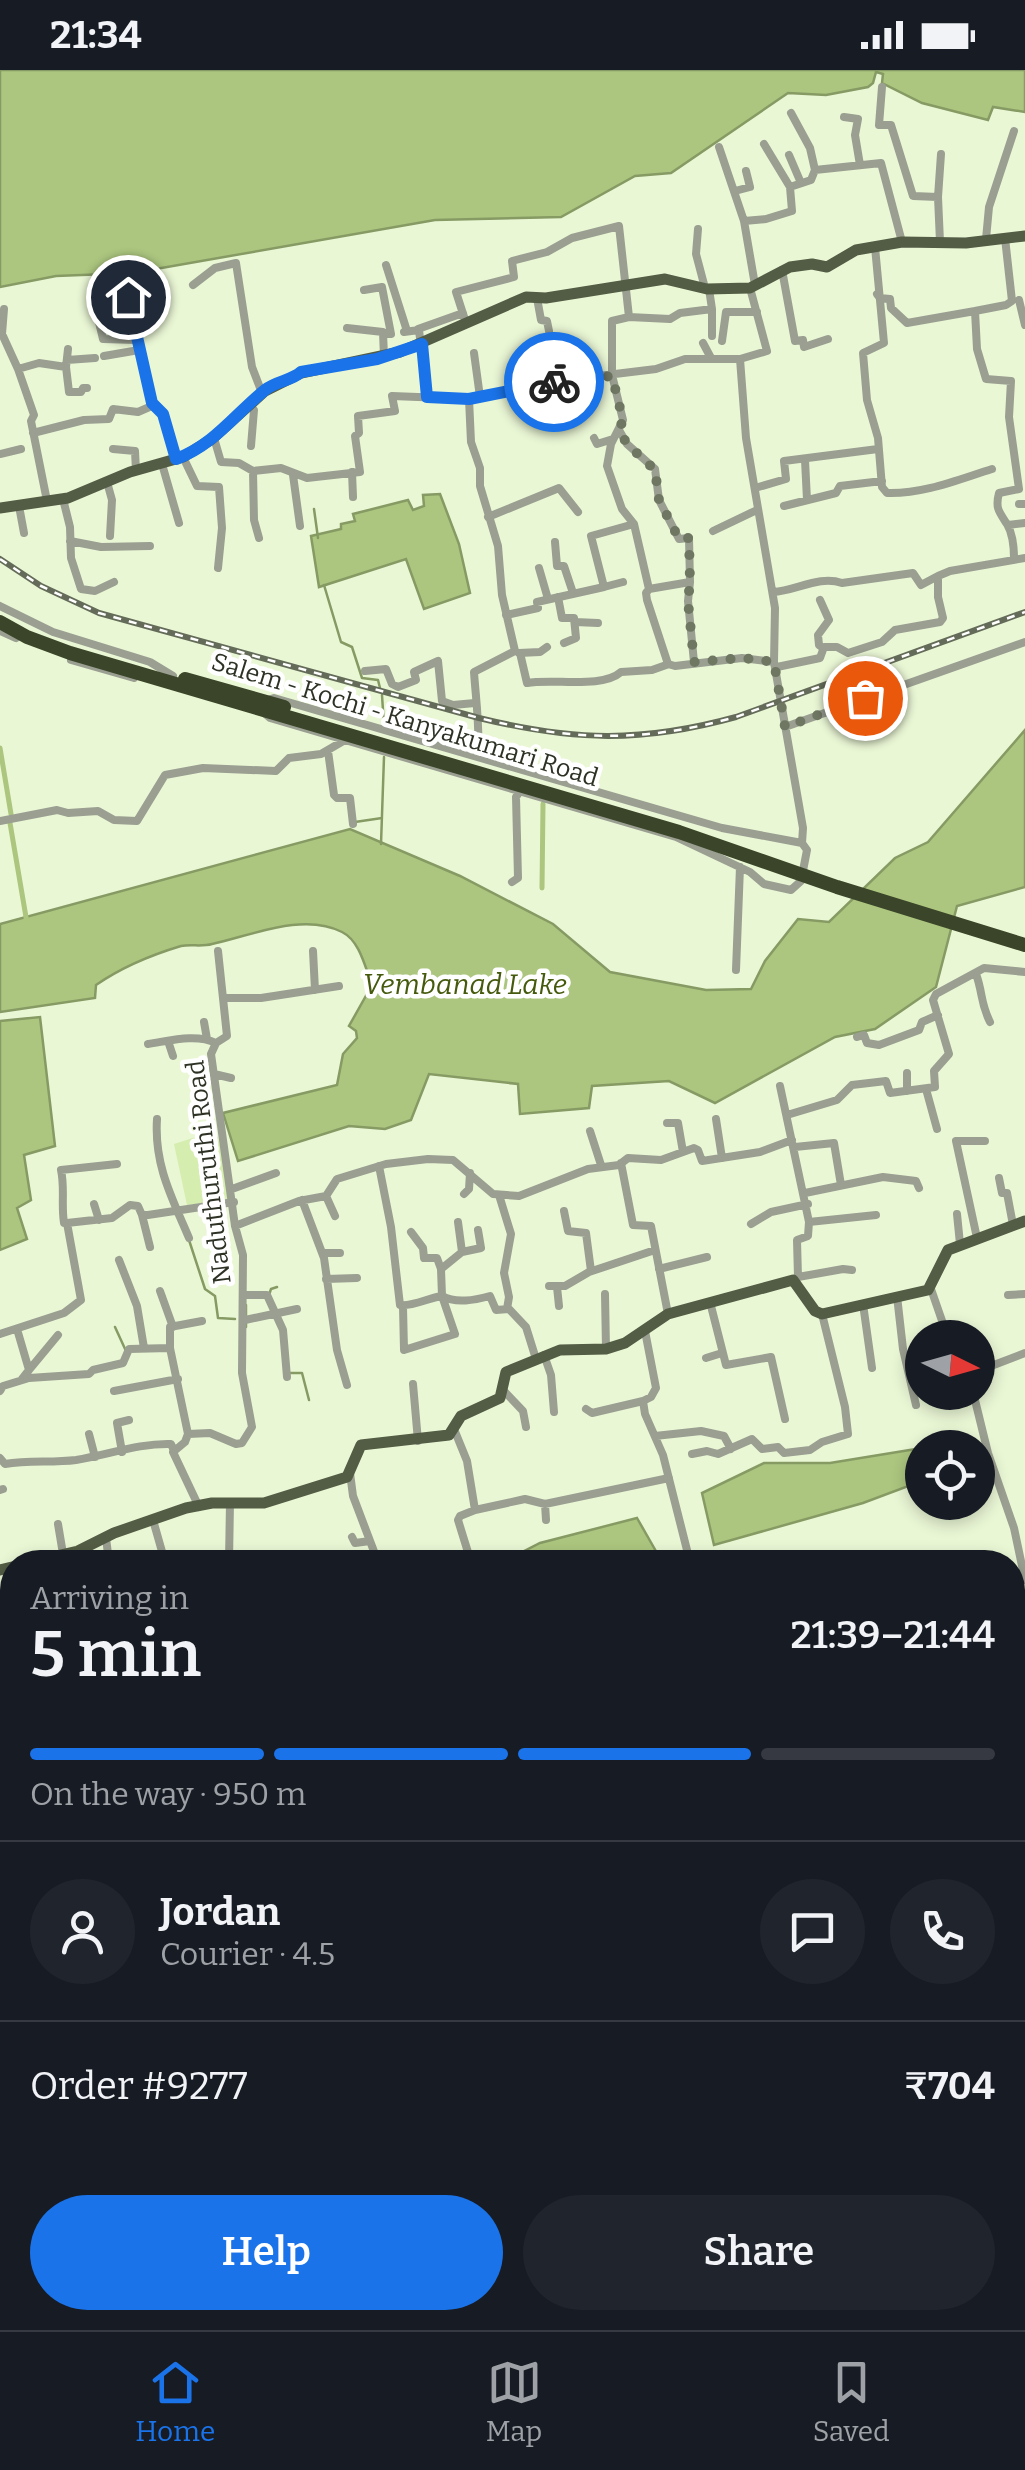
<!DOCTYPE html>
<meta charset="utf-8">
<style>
:root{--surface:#171b24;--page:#20242c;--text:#f1f3f6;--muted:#9ea1a6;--line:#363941;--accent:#1a73e8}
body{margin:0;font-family:Bitter,serif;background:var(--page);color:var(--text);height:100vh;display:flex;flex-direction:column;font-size:38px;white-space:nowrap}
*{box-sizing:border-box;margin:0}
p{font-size:32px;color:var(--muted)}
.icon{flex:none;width:55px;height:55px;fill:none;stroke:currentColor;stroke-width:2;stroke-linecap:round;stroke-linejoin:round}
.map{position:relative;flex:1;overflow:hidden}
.side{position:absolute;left:0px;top:1480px;width:1025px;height:780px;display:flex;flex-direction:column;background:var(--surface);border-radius:40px 40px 0 0;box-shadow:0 5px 15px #0003}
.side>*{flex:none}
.needle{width:65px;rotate:95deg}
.controls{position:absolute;left:905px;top:1250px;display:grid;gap:20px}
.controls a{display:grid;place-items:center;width:90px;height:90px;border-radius:50%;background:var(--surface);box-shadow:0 5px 15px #0003;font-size:50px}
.pin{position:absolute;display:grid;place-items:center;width:85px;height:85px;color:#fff;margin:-42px;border:5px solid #fff;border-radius:50%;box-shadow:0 2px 10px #0007}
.courier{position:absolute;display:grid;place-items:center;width:100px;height:100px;margin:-50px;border:8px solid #1a73e8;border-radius:50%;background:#fff;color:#222;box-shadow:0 2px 12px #0007}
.summary em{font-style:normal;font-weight:600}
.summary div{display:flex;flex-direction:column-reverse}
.summary{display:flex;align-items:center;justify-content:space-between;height:170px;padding:0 30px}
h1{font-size:65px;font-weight:600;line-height:75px}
.bar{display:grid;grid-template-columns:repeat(4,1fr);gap:15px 10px;align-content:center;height:120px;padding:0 30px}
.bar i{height:12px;border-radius:8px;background:var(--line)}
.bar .on{background:var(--accent)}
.bar p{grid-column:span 4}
.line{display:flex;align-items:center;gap:25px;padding:0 30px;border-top:2px solid var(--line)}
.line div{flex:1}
.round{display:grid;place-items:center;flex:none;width:105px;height:105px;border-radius:52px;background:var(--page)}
.primary-button{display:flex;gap:20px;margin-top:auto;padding:20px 30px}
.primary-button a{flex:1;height:115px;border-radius:60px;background:var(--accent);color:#fff;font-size:40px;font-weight:600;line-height:115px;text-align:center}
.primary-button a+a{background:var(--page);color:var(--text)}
.status{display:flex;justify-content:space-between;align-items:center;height:70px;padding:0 50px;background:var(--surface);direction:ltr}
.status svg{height:28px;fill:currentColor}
.menu{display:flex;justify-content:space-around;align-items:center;height:140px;border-top:2px solid var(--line);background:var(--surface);font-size:28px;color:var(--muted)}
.menu a{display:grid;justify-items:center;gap:5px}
.menu .on{color:var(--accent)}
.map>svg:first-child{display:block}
.green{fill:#d5edae}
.water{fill:#acc67f;stroke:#869a64;stroke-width:2.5}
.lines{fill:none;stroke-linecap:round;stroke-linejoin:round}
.stream{stroke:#869a64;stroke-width:2.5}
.canal{stroke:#acc67f;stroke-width:5}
.river{stroke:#acc67f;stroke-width:8}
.minor{stroke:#9a9f91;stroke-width:8}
.major{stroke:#535c44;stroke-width:11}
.highway{stroke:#3b4529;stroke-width:14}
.rail-casing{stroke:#646c59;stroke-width:6}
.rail{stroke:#fff;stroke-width:2.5;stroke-dasharray:8;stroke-linecap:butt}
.done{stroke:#6f7763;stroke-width:10;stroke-dasharray:0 18}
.route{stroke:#1a73e8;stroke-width:12}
.labels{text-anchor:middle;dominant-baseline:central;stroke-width:9;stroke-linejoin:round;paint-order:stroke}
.street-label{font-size:25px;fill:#2d3225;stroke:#fff}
.water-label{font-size:28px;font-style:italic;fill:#455a0d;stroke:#fff}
</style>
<div class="status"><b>21:34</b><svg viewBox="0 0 49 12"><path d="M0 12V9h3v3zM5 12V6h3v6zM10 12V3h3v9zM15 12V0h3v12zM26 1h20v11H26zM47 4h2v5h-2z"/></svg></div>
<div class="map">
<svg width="1025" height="2260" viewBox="0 0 1025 2260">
<rect width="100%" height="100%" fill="#eaf7d5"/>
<path class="green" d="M199,1066L218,1067L232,1129L187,1135L174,1074Z"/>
<path class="water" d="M0,0H1025V42L993,37L988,50L922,33L882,13L883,4L876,2L873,13L868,17L826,25L788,23L671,103L635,106L561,147L435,150L133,203L56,206L0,217Z
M440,424L459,474L470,523L424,539L406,489L319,517L311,466L341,459V454L355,451L353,444L408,430L413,440L424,436L423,425Z
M1025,660V817L957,836L936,917L875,959L835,967L715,1033L669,1011L592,1016L589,1038L520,1044L518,1014L429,1004L411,1050L385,1059L349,1056L238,1091L223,1043L337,1015L343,984L357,968L356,961L349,956L372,915C365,897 360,871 342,862C303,842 250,866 212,874C202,877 191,874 181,876C151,885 122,897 96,915L95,928L0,942V854L350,759L460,806L553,854L610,902L706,920L751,919L765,891L798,849L829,852L895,788L928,772Z
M40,947L55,1076L24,1085L31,1130L17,1138L27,1169L0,1180V951Z
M922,1378V1411L863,1433L714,1475L702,1423L764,1393H830Z
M637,1448L657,1483L649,1492H503L540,1473Z
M12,2040V2248L234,2249L211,2254L196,2249L169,2260H0V2042Z
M1013,2239L1025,2240V2260H780L869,2248H946L951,2252L957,2248H1012Z"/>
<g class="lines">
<path class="stream" d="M314,439L318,468
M324,515L341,572L352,577L362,608L378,610L380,618
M382,625L384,656
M355,752L382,748
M381,774L384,687
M189,1170L205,1219L215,1226L218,1248L235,1249
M269,1225L271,1219L277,1217
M115,1257L126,1281
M246,1257V1235
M289,1303H302L309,1330
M1012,1945H1025
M740,2248L744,2260"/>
<path class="canal" d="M0,678L11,744
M10,753L27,853
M542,818L543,734"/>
<path class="river" d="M238,2248L240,2260"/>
<path class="minor" d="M882,17L879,55H891L913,126L938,127L940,172
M791,43L810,78L815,100
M844,47L858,49L855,65L860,95
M764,74L790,117
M719,77L744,151
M789,85L801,113
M735,121L750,117L746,101
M938,127L941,84
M698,159L696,184L705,218
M1005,168L1012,231L1006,235L975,241L977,279L986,309L1011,311L1009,347L1019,419L999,423C995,438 999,442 1007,454C1013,464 1014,478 1014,489
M986,169L989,137L1014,61
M875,177L884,273L863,283L867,330L878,368L882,417L887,423C924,424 957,410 992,399
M386,195L407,261
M782,200L795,271L803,270L804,277L828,269
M193,215L215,198L236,193L252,297L262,323
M755,215L744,151L766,149L792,141L790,117L811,110L815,100L881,93L902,172
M750,218L767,281L740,289L746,368L775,538L774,592L803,758L802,773
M364,220L382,217L391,264H383
M877,224L880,228L890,229L891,238L907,253L975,241
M128,227L152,333L163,344L176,389
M537,228L541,250L547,251L549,261
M1019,230L1025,255
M4,239L2,264L18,299L34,345L31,351L47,431
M712,239V266
M97,244L103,269L136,270
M629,247L612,251V305L623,350L611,374L607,396L622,439L634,454L649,519L646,523L647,530L668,594L675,596L742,588L774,592
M466,253L456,222L514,207L512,191L547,182L572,168L619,156L629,247L670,249L680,243L712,239L709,219
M347,258L383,262L384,287
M418,259L463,243
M404,262L419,260L427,327
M722,271L726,242H757
M703,273L711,288
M474,283L480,327
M104,286L139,280
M67,290L95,288
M66,297L69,322H81L83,318H87
M18,299L39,293L66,297L68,279
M469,329L471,372L480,398V416L498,476L502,525L515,581L474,602C476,631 480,657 478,687
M250,336L254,340L251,376
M619,360L627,374L655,399L659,430L679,469L689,468L690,512L688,531L694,592
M33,363L84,350L109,349L113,339L138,342L154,335
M214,368L221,392L239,393L253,401L281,398L307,408L360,402L355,366L359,363L358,346L395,341L392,326L469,329L541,313L656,299L685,289H740
M594,368L597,374L613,369
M113,379L135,381L136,401
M0,384L21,379
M183,387L197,416L219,417L222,458L218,498
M805,390L807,430
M162,394L179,453
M253,401L254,450L259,468
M352,402L353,427
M293,405L300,456
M107,412L112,430L110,466
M755,418L786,409L784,391L878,379
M63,429L70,457L71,488L81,519L95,521L114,512
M1019,434H1025
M19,436L24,463
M784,436L836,423L840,416L882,411
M488,447L559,418L578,442
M1008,455L1025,453
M713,461L757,440
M70,471L101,477L150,476
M555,472L557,496H564L573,523
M539,498L548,529
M604,517L623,512
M649,519L690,512
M773,522C796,521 819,505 842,513L913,503L921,515L938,506
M558,527L562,548H574L576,568L564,573
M820,530L829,550L818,565L819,575L823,578
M0,536L53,562L150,592L173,606
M506,545L538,538L537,532L604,517L591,466L634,454
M575,552L598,553
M0,561L16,568
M519,583L540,582L547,577
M520,583L527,613C552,608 602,619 621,602L652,600L669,594
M71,590L134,608
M777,597L820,588L824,577H837L848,583L882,572L895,560L940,552L943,548L938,527V506L950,501L1025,488
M365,601L386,599L392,614L398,617L416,610L414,602L438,591L442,631L453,635L475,633
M274,628L722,758L802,773L807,780L801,811L791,820L764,814L750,802L676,767L270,648L262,641L265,631Z
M785,657L1025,572
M328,681L334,725L337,728H350L353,754
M0,751L57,740L68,743L98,741L114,750L137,751L165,705L203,698L276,701L289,688L321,684L345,670
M512,812L518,808L516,727L520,721
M313,881L315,920
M736,900L740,797
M976,904C983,923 980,932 990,952
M223,928H261L339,916
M204,952L207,969
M857,967L864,965L867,973L879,975L919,960L922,952L938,945
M168,971L173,986
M148,974C169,971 196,963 216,973
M214,1004L231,1008
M780,1016L809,1152L808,1166L797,1170L798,1207L793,1210
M926,1019L937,1059
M907,1021V1003
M787,1045L837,1030L852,1015L886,1011L890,1023L935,1017L934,1001L949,984L933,930L936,924L984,898L1025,902
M157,1049C154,1095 172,1128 189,1168
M716,1049L722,1088
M667,1053H678L683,1082
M590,1061L601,1095
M795,1077L834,1073L841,1115
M621,1093L633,1155L651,1156L668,1244
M379,1096L391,1157L400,1235C412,1237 428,1228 442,1226C456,1234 475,1230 490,1226L496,1240L509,1239L526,1257L536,1289
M999,1108L1002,1123H1007L1013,1155
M232,1119L276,1103
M805,1123L883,1107L916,1111L919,1118
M464,1124L469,1119L470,1103
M499,1125L511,1164L504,1203L509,1227L507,1239
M326,1126L335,1146
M302,1130L324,1188L337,1280L347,1315
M94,1134L99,1150
M564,1141L568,1161L586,1163L591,1201
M957,1144L960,1174
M142,1145L150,1177
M458,1152L462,1182
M809,1152L876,1145
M67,1153L112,1148L130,1135L138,1136L142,1145H148L234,1132
M751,1154L771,1142L808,1134
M235,1156L299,1131L326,1126L337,1109L386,1094L428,1089L453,1090L493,1124L519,1126L588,1099L619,1095L628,1088L661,1090L694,1078L698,1080L702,1091L760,1082L792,1070
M411,1162L423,1178L424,1188H437L441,1199
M977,1168L956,1071H985
M323,1183H340
M119,1190L137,1236L144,1278
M659,1199L707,1187
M798,1207L843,1199L852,1200
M326,1209L357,1208
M549,1216H565L589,1202L655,1180
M557,1217L559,1236
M931,1219L948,1268
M160,1221L173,1257
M605,1224L606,1279
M243,1225H267L283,1260L287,1307
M1008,1225L1025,1224
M897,1226L903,1279L916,1335
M710,1232L726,1295L771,1287L785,1349
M863,1234L872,1298
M403,1237L404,1280L455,1264L442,1226L441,1199L462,1182L481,1178L478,1160
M245,1250L297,1239
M17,1259L29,1300L22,1309
M645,1261L656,1318L651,1327L643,1331L645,1344L663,1385L690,1492
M0,1264L64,1243L81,1230L67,1153H64C61,1134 65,1118 61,1100L117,1094
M170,1278V1257L202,1251
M544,1285L551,1305L554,1342
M706,1288L722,1283
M29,1300L58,1265
M978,1301L1025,1283
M413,1314L418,1371
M0,1321L3,1316L29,1308L89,1304L93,1300L123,1293L129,1279L170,1278L188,1364
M114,1321L178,1309
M504,1321L523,1341L526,1357
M973,1322L988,1383L1014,1458L1025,1510
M586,1339L592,1343L643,1331
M454,1359L467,1391L475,1440L525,1429L545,1434L669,1408
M89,1364L95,1387
M655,1366L701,1361L724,1366L731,1379
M122,1382L117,1353L129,1350
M692,1384L707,1381L718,1384L752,1369L762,1379L778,1377L784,1383L810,1380L822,1372L848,1364L845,1337L822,1244
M0,1388L5,1394C29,1390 52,1393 76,1390C108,1385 139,1373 171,1374L174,1381
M350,1403L353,1426L378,1492
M0,1420L3,1419
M545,1434L546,1450
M199,1437L173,1382L185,1372L188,1364L210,1363L236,1374L242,1373L252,1357L242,1303L243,1185L235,1156L211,984L216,973L227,966L218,881
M153,1450L165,1492
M58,1454L63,1484
M352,1467L355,1473L370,1471
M106,1468L109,1492
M229,1492L230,1432
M471,1492L458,1450L460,1446L475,1440
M1012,1536L1025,1532
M0,1592H12
M0,1632L12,1682
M0,1737L12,1733
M1012,1822L1025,1819
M0,1824L12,1821
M0,1869L12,1866
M0,1899L12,1896
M1012,1938H1025
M1012,2014L1025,2009
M1012,2019L1018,2084
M1012,2168L1025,2170
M277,2248L279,2260
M370,2248L372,2260
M700,2248V2253H735
M519,2260L555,2248"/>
<path class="major" d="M0,438L68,428L130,402L183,387L212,369L265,321L301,303L400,282L526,227L546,228L665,209L707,219L750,218L790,197L812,194L827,197L856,180L902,172L966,173L1025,166
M30,1492L78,1481L114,1463L186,1438L212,1433H264L347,1407L361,1375L449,1365L461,1346L500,1328L506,1302L560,1280L606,1279L625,1273L668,1244L793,1210L815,1241L822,1244L928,1220L948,1180L1025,1151
M0,1500L12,1497"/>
<path class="highway" d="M0,552L27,567L70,583L679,762L837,817L1025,875
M185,609L284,637"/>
<g class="rail-casing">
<path id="rail" d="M0,489L41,516L99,543L479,648C573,671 642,673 736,647L1025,542"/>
</g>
<use href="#rail" class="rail"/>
</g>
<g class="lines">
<path class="done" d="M554,312L612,306L623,350L619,360L627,374L655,400L659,430L679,469L689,468L690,512L688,531L694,592L742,588L774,592L785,657L865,628"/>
<path class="route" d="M128,227L152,333L163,344L176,389C214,375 235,344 265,320C276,311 291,311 301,302L377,289L422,274L427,327L469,329L554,312"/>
</g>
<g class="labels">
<g class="street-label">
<text transform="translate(405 650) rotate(17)">Salem - Kochi - Kanyakumari Road</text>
<text transform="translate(209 1102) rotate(-97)">Naduthuruthi Road</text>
</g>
<g class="water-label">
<text x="465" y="914">Vembanad Lake</text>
</g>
</g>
</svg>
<div class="controls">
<a><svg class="needle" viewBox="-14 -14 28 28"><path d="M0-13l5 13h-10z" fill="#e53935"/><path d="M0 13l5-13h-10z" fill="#9ea1a6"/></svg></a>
<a><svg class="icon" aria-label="locate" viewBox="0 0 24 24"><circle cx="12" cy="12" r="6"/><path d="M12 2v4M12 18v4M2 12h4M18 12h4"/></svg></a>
</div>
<div class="pin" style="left:865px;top:628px;background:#ea580c"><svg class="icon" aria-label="bag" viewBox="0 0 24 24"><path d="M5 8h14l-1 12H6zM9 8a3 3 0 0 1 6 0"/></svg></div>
<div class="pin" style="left:128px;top:227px;background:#1f2937"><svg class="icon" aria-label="home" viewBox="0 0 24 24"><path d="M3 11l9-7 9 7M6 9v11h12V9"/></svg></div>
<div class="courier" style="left:554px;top:312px"><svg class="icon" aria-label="bike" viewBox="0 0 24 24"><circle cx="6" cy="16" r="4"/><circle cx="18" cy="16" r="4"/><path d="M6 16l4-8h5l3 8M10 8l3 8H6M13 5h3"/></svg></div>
<section class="side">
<div class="summary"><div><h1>5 min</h1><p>Arriving in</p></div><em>21:39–21:44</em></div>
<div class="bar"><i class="on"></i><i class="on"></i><i class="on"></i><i></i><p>On the way · 950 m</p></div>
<div class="line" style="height:180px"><a class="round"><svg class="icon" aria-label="person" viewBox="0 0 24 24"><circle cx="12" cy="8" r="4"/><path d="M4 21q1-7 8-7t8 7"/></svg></a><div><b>Jordan</b><p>Courier · 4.5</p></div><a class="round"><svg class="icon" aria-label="chat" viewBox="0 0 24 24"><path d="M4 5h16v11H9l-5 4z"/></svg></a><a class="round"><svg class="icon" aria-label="phone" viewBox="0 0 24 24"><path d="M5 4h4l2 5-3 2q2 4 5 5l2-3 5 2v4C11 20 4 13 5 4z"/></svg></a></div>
<div class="line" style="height:130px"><div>Order #9277</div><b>₹704</b></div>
<div class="primary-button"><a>Help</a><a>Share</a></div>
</section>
</div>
<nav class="menu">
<a class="on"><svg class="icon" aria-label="home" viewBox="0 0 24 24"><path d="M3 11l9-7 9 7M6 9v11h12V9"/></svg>Home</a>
<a><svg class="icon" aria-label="map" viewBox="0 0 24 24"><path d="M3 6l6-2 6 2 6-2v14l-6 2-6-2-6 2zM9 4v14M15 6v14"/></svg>Map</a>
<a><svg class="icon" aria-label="saved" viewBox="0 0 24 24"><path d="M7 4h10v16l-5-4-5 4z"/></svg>Saved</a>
</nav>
